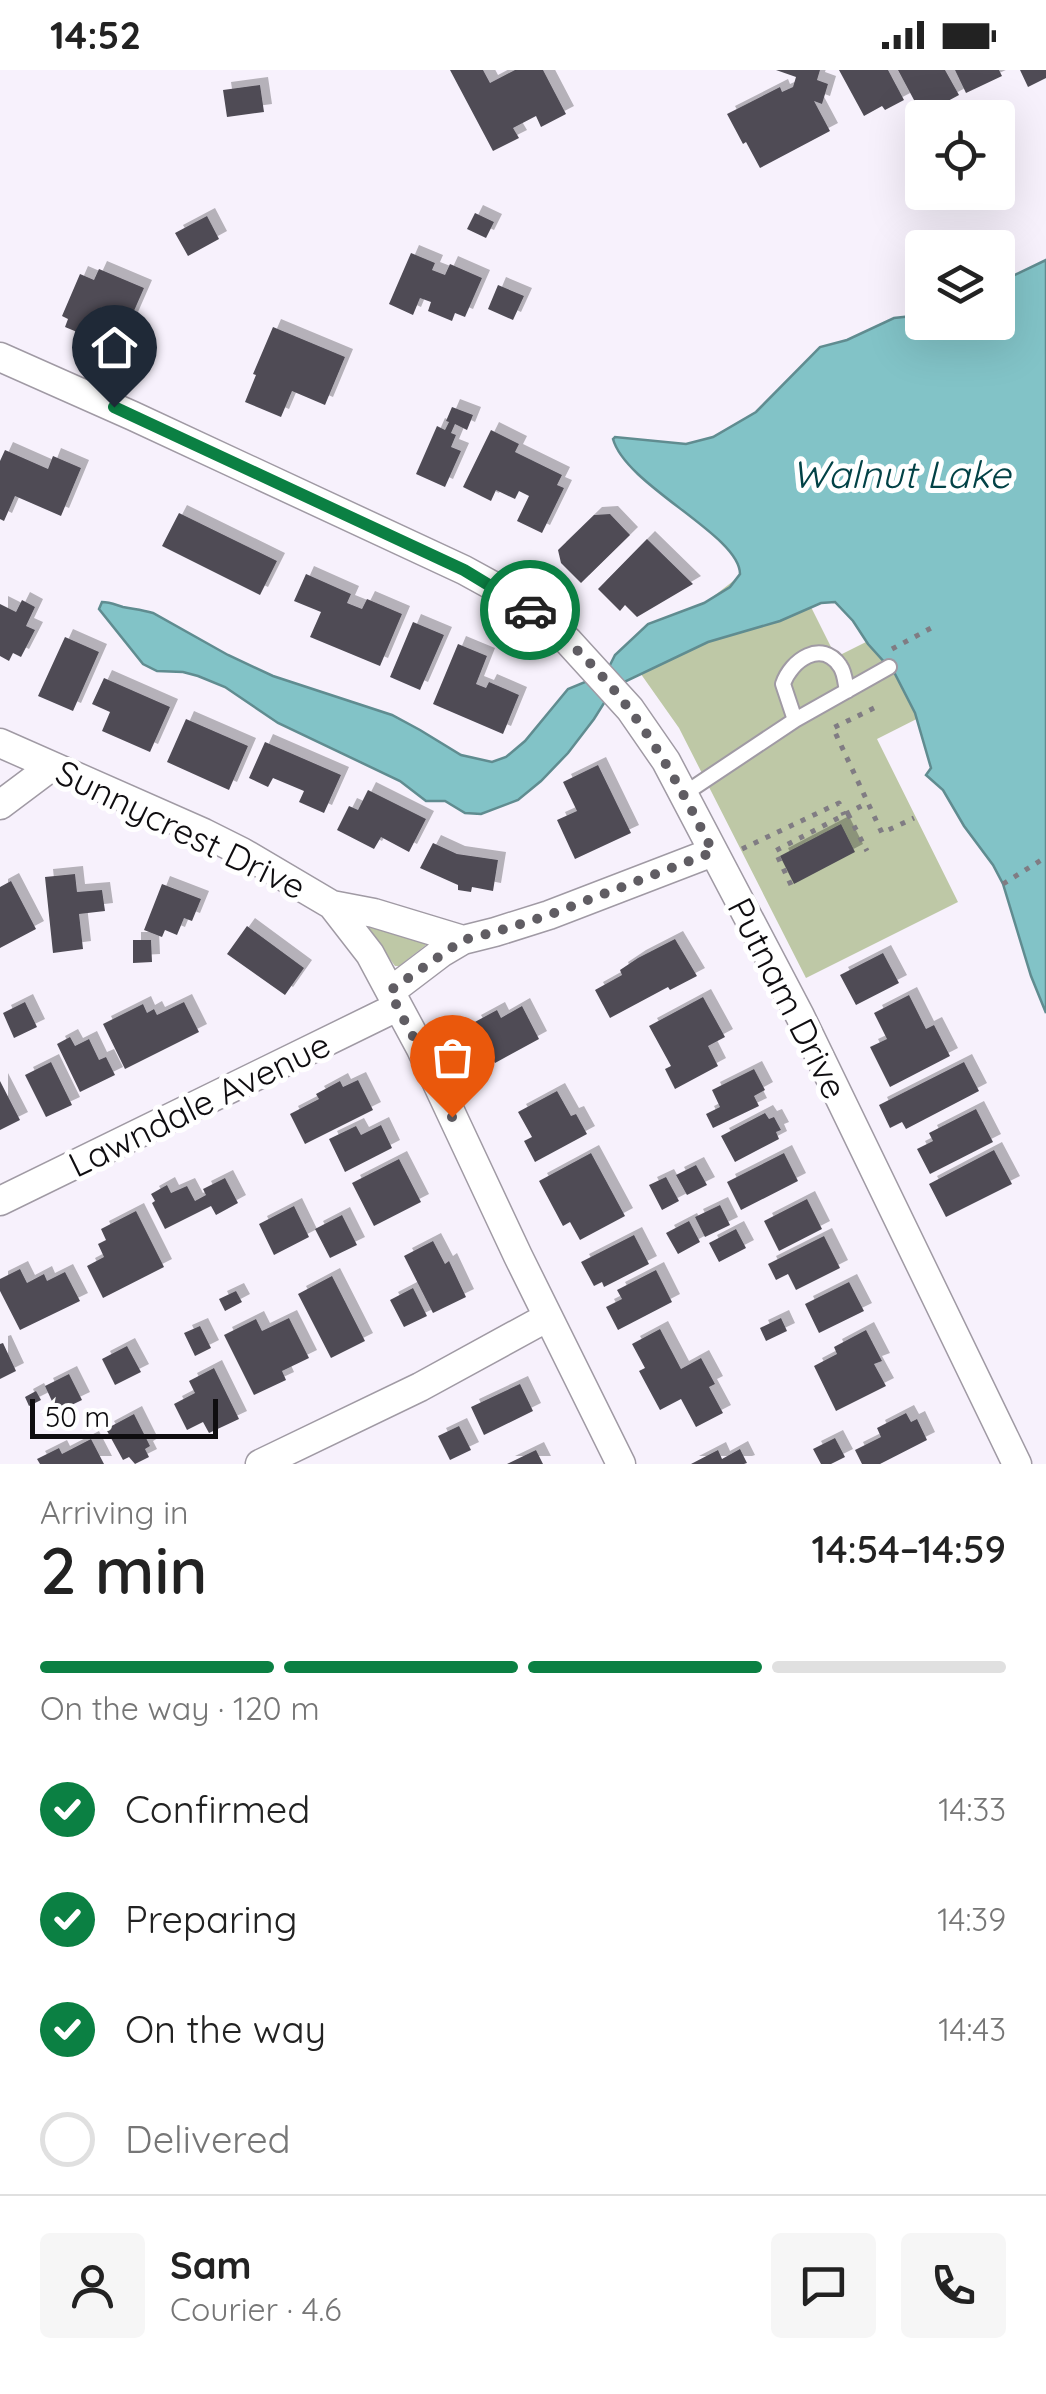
<!DOCTYPE html>
<meta charset="utf-8">
<style>
:root{--surface:#fff;--page:#f6f6f6;--text:#222;--muted:#767676;--line:#e0e0e0;--accent:#0b8043}
body{margin:0;font-family:Quicksand,sans-serif;background:var(--page);color:var(--text);height:100vh;display:flex;flex-direction:column;font-size:38px;white-space:nowrap}
*{box-sizing:border-box;margin:0}
p{font-size:32px;color:var(--muted)}
.icon{flex:none;width:55px;height:55px;fill:none;stroke:currentColor;stroke-width:2;stroke-linecap:round;stroke-linejoin:round}
.map{position:relative;height:1394px;overflow:hidden}
.panel{display:flex;flex-direction:column;background:var(--surface);flex:1}
.panel>*{flex:none}
.controls{position:absolute;left:905px;top:30px;display:grid;gap:20px}
.controls a{display:grid;place-items:center;width:110px;height:110px;border-radius:10px;background:var(--surface);box-shadow:0 10px 40px #0002;font-size:50px}
.scale{position:absolute;left:30px;bottom:25px;width:188px;box-sizing:border-box;padding-left:10px;border:5px solid #0f0d10;border-top:0;font-size:28px;line-height:35px;white-space:nowrap;color:#0f0d10;-webkit-text-stroke:8px #fff;paint-order:stroke}
.pin{position:absolute;display:grid;place-items:center;width:85px;height:85px;color:#fff;margin:-102px -42px;border-radius:50% 50% 50% 0;rotate:-45deg;box-shadow:0 0 10px #0007}
.pin .icon{rotate:45deg}
.courier{position:absolute;display:grid;place-items:center;width:100px;height:100px;margin:-50px;border:8px solid #0b8043;border-radius:50%;background:#fff;color:#222;box-shadow:0 2px 12px #0007}
.head em{font-style:normal;font-weight:600}
.head div{display:flex;flex-direction:column-reverse}
.head{display:flex;align-items:center;justify-content:space-between;height:170px;padding:0 40px}
h1{font-size:65px;font-weight:600;line-height:75px}
.bar{display:grid;grid-template-columns:repeat(4,1fr);gap:15px 10px;align-content:center;height:120px;padding:0 40px}
.bar i{height:12px;border-radius:8px;background:var(--line)}
.bar .active{background:var(--accent)}
.bar p{grid-column:span 4}
.line{display:flex;align-items:center;gap:25px;padding:0 40px;border-top:2px solid var(--line)}
.line div{flex:1}
.round{display:grid;place-items:center;flex:none;width:105px;height:105px;border-radius:10px;background:var(--page)}
ol{padding:0 40px;list-style:none}
li{display:flex;align-items:center;gap:30px;height:110px}
li p{margin-inline-start:auto}
li .icon{padding:10px;border-radius:50%;background:var(--accent);color:#fff;stroke-width:4}
li:last-child{color:var(--muted)}
li i{width:55px;height:55px;border:5px solid var(--line);border-radius:50%}
.status{display:flex;justify-content:space-between;align-items:center;height:70px;padding:0 50px;background:var(--surface);direction:ltr}
.status svg{height:28px;fill:currentColor}
.map>svg:first-child{display:block}
.green{fill:#bec8a6}
.water{fill:#82c3c7;stroke:#608c90;stroke-width:2.5}
.building{fill:#4f4c55;filter:url(#shadow)}
.lines{fill:none;stroke-linecap:round;stroke-linejoin:round}
.service-casing{stroke:#a09aa4;stroke-width:18}
.minor-casing{stroke:#a09aa4;stroke-width:31}
.path{stroke:#807c83;stroke-width:5;stroke-dasharray:5 8;stroke-linecap:butt}
.service{stroke:#fff;stroke-width:14}
.minor{stroke:#fff;stroke-width:28}
.done{stroke:#605d63;stroke-width:10;stroke-dasharray:0 18}
.route{stroke:#0b8043;stroke-width:12}
.labels{text-anchor:middle;dominant-baseline:central;stroke-width:10;stroke-linejoin:round;paint-order:stroke}
.street-label{font-size:35px;fill:#0f0d10;stroke:#fff}
.water-label{font-size:38px;font-style:italic;fill:#024246;stroke:#fff}
</style>
<div class="status"><b>14:52</b><svg viewBox="0 0 49 12"><path d="M0 12V9h3v3zM5 12V6h3v6zM10 12V3h3v9zM15 12V0h3v12zM26 1h20v11H26zM47 4h2v5h-2z"/></svg></div>
<div class="map">
<svg width="1046" height="1394" viewBox="0 0 1046 1394">
<defs>
<filter id="shadow"><feDropShadow dx="8" dy="-8" stdDeviation="0" flood-color="#0004"/></filter>
</defs>
<rect width="100%" height="100%" fill="#f7f1fc"/>
<path class="green" d="M780,475L836,587L938,536L978,618L877,669L958,832L806,908L679,658L631,590Z
M369,857L424,872L426,875L399,896H395L368,860Z"/>
<path class="water" d="M1046,190V943L1031,906L1003,814L993,795L964,756L943,720L926,705L931,698L915,643L895,604L868,574L853,551L835,532L821,533L780,551L708,572L624,612L609,625L594,649L568,683L541,711L518,730L481,744L465,743L445,731H426L400,711L278,653L225,617L198,606L183,602L157,601L143,594L99,539L102,532C110,532 116,535 123,537C133,539 143,540 153,543L228,585L273,606L392,645L420,660L461,685L492,692L506,687L525,671L568,619L595,608L610,595L615,585L648,554L704,533L730,517L740,504C740,465 626,416 613,369L615,367L686,374L713,367L756,342L820,277L847,270L894,248L922,245V252H998V213Z"/>
<path class="building" d="M450,0H483L490,13L515,0H543L566,44L541,57L536,46L513,58L519,68L493,81Z
M776,0H820L817,10L828,14L822,34L814,31L830,61L760,98L746,72L743,74L727,44L780,17L782,22L793,17L796,7Z
M839,0H888L904,30L885,40L882,36L864,46Z
M898,0H945L959,25L922,45Z
M955,0H999L1002,6L966,23Z
M1020,0H1046V8L1028,17Z
M260,15L264,42L227,47L223,20Z
M475,143L494,152L486,168L467,159Z
M207,146L219,169L188,186L175,163Z
M411,183L435,193L432,200L445,205L450,194L482,208L465,247L455,243L452,251L428,241L431,232L420,228L413,245L389,234Z
M99,199L144,218L130,250L102,237L92,259L85,256L82,264L65,257L68,249L62,246L80,204L94,210Z
M498,215L524,226L513,250L488,239Z
M273,257L345,287L325,335L292,321L281,347L245,332L256,305L253,304Z
M452,337L473,345L467,360L455,354L451,363L456,365L451,377L461,381L445,417L416,404L437,356L445,360L449,352L446,351Z
M491,360L519,374L515,382L562,405L557,415L564,418L542,463L517,451L529,426L519,421L515,429L496,420L491,431L463,417Z
M5,380L48,399L53,386L81,398L61,446L15,426L4,451L0,449V391Z
M179,443L277,491L260,525L162,476Z
M610,444L630,465L581,513L561,493L558,480L594,445Z
M647,469L693,514L637,547L625,535L620,541L598,519Z
M306,504L351,524L347,533L362,539L367,529L402,544L380,596L310,567L321,542L294,531Z
M22,530L35,537L26,556L35,560L21,587L13,583L9,591L0,586V534L16,542Z
M413,552L444,565L420,620L390,607Z
M65,567L99,582L73,641L38,626Z
M458,574L487,586L476,614L486,618L489,612L519,625L503,664L433,634Z
M104,608L170,637L150,682L102,661L110,642L92,634Z
M186,649L248,676L229,720L167,692Z
M265,672L341,705L324,743L299,732L304,721L273,708L268,717L249,708Z
M598,695L631,763L575,789L557,750L577,741L563,712Z
M368,720L426,749L409,782L381,767L374,779L337,760L349,736L358,740Z
M841,754L855,782L794,814L780,786Z
M433,773L457,784L498,790L493,821L472,817L471,822L458,820V815L420,798Z
M75,804L77,822L102,820L105,841L79,844L83,879L53,883L45,807Z
M11,811L36,859L0,878V817Z
M162,814L201,829L192,851L184,848L177,865L165,860L162,867L144,860Z
M247,856L304,898L285,925L227,884Z
M675,869L697,906L670,920L668,917L610,948L595,920L622,905L620,900L638,888Z
M133,870H151L152,892L133,893Z
M883,883L899,913L856,935L840,905Z
M909,925L926,959L934,955L950,986L890,1017L870,977L887,969L874,943Z
M703,927L725,967L708,976L718,996L675,1019L665,999L671,996L649,956Z
M25,932L37,957L14,968L3,943Z
M184,932L199,962L125,999L103,954L143,934L147,943L154,939L157,945Z
M522,936L539,969L495,993L473,953L497,940L501,948Z
M70,967L75,976L89,969L99,990L106,987L115,1005L80,1022L57,974Z
M51,992L72,1035L46,1047L25,1005Z
M964,992L979,1021L906,1059L902,1052L890,1058L879,1035Z
M754,999L765,1020L754,1026L759,1036L713,1058L706,1044L720,1037L712,1020Z
M358,1010L373,1040L305,1074L290,1044L319,1029L316,1024L340,1011L343,1017Z
M0,1011L20,1050L0,1060Z
M557,1021L571,1046L576,1044L587,1064L535,1092L524,1071L532,1067L518,1042Z
M976,1039L993,1072L930,1104L917,1079L933,1071L929,1063Z
M765,1043L769,1049L774,1047L781,1060L776,1062L779,1069L735,1092L721,1066Z
M381,1055L392,1078L345,1102L329,1069L356,1056L361,1065Z
M994,1080L1012,1114L946,1147L929,1114Z
M591,1083L625,1146L580,1170L570,1152L563,1156L539,1111Z
M784,1083L798,1111L741,1140L727,1112Z
M399,1089L421,1132L374,1156L352,1113Z
M696,1095L707,1115L687,1125L676,1105Z
M666,1107L679,1131L662,1140L649,1115Z
M225,1108L238,1133L216,1145L211,1136L165,1159L152,1133L155,1131L151,1124L167,1115L171,1123L187,1116L195,1131L206,1125L203,1119Z
M807,1129L822,1159L779,1181L764,1151Z
M720,1135L730,1155L705,1167L695,1147Z
M294,1136L309,1167L274,1185L259,1154Z
M136,1141L164,1197L103,1228L87,1196L104,1187L98,1174L106,1170L101,1159Z
M342,1145L357,1175L330,1188L315,1159Z
M689,1151L700,1172L678,1184L666,1163Z
M736,1159L746,1178L719,1192L709,1173Z
M634,1165L649,1194L604,1217L602,1212L594,1216L581,1192Z
M824,1166L840,1198L796,1220L788,1204L776,1210L768,1194Z
M433,1171L445,1194L449,1191L466,1227L433,1243L404,1186Z
M20,1199L27,1213L44,1204L47,1211L65,1202L80,1231L20,1260L0,1221V1209Z
M656,1200L672,1232L618,1260L606,1237L622,1229L617,1220Z
M332,1206L365,1271L331,1288L298,1224Z
M849,1212L864,1241L819,1263L805,1234Z
M413,1218L427,1246L404,1257L390,1230Z
M236,1221L242,1232L225,1241L219,1229Z
M289,1248L309,1288L282,1301L286,1310L254,1325L224,1265L256,1249L262,1261Z
M781,1248L787,1261L766,1271L760,1258Z
M200,1256L211,1278L195,1286L184,1263Z
M660,1259L681,1299L701,1288L715,1314L709,1317L723,1343L696,1357L681,1329L660,1340L639,1301L645,1298L632,1274Z
M866,1260L882,1291L874,1294L886,1316L836,1341L814,1296L837,1284L834,1277Z
M3,1273L16,1301L0,1309V1274Z
M127,1276L141,1302L115,1315L102,1289Z
M214,1298L239,1349L209,1363L203,1352L187,1360L174,1334L195,1323L189,1311Z
M69,1304L82,1330L57,1342L45,1316Z
M520,1314L533,1341L484,1365L471,1337Z
M36,1321L41,1330L29,1336L25,1327Z
M906,1343L911,1352L917,1349L927,1370L880,1394H862L855,1380L881,1367L877,1358Z
M134,1344L150,1376L145,1379L149,1387L135,1394L129,1387L123,1390L106,1359Z
M459,1356L471,1380L450,1390L438,1366Z
M835,1368L845,1387L831,1394H821L813,1379Z
M91,1369L104,1394H40L37,1389L59,1378L62,1384Z
M740,1379L747,1393L744,1394H691L718,1380L722,1389Z
M536,1380L543,1394H507Z"/>
<g class="lines">
<g class="service-casing">
<path id="service" d="M795,650L783,614C791,590 822,569 840,596C845,603 845,612 847,621
M684,724L795,650L889,597"/>
</g>
<g class="minor-casing">
<path id="minor" d="M0,287L133,346L464,500L504,522L532,541L568,571L630,639L666,691L800,946L1017,1394
M0,673L204,763L242,782L332,835L370,884L421,979L518,1186L621,1394
M0,735L52,696
M332,835L374,843L463,870
M391,921L441,883L463,870L495,862L549,845L713,782
M0,1131L397,937
M260,1394L420,1317L548,1247"/>
</g>
<path class="path" d="M892,579L933,557
M874,638L833,658L882,763L914,748
M848,744L867,781
M742,779L839,733L844,745
M1003,814L1046,787
M791,815L775,781L867,733"/>
<use href="#service" class="service"/>
<use href="#minor" class="minor"/>
</g>
<g class="lines">
<path class="done" d="M452,1047L432,1001L397,937L391,920L463,870L495,862L549,845L713,782C665,685 619,607 530,540"/>
<path class="route" d="M114,337L464,500L530,540"/>
</g>
<g class="labels">
<g class="street-label">
<text transform="translate(181 759) rotate(26)">Sunnycrest Drive</text>
<text transform="translate(788 928) rotate(63)">Putnam Drive</text>
<text transform="translate(199 1034) rotate(-26)">Lawndale Avenue</text>
</g>
<g class="water-label">
<text x="901" y="404">Walnut Lake</text>
</g>
</g>
</svg>
<div class="controls">
<a><svg class="icon" aria-label="locate" viewBox="0 0 24 24"><circle cx="12" cy="12" r="6"/><path d="M12 2v4M12 18v4M2 12h4M18 12h4"/></svg></a>
<a><svg class="icon" aria-label="layers" viewBox="0 0 24 24"><path d="M12 4l9 5-9 5-9-5zM3 14l9 5 9-5"/></svg></a>
</div>
<div class="scale">50 m</div>
<div class="pin" style="left:452px;top:1047px;background:#ea580c"><svg class="icon" aria-label="bag" viewBox="0 0 24 24"><path d="M5 8h14l-1 12H6zM9 8a3 3 0 0 1 6 0"/></svg></div>
<div class="pin" style="left:114px;top:337px;background:#1f2937"><svg class="icon" aria-label="home" viewBox="0 0 24 24"><path d="M3 11l9-7 9 7M6 9v11h12V9"/></svg></div>
<div class="courier" style="left:530px;top:540px"><svg class="icon" aria-label="car" viewBox="0 0 24 24"><path d="M5 17H2v-5l4-1 3-4h7l3 4 3 1v5h-3M9 17h6M6 11h13"/><circle cx="7" cy="17" r="2"/><circle cx="17" cy="17" r="2"/></svg></div>
</div>
<section class="panel">
<div class="head"><div><h1>2 min</h1><p>Arriving in</p></div><em>14:54–14:59</em></div>
<div class="bar"><i class="active"></i><i class="active"></i><i class="active"></i><i></i><p>On the way · 120 m</p></div>
<ol>
<li><svg class="icon" aria-label="check" viewBox="0 0 24 24"><path d="M5 12l5 5 9-10"/></svg>Confirmed<p>14:33</p></li>
<li><svg class="icon" aria-label="check" viewBox="0 0 24 24"><path d="M5 12l5 5 9-10"/></svg>Preparing<p>14:39</p></li>
<li><svg class="icon" aria-label="check" viewBox="0 0 24 24"><path d="M5 12l5 5 9-10"/></svg>On the way<p>14:43</p></li>
<li><i></i>Delivered</li>
</ol>
<div class="line" style="height:180px"><a class="round"><svg class="icon" aria-label="person" viewBox="0 0 24 24"><circle cx="12" cy="8" r="4"/><path d="M4 21q1-7 8-7t8 7"/></svg></a><div><b>Sam</b><p>Courier · 4.6</p></div><a class="round"><svg class="icon" aria-label="chat" viewBox="0 0 24 24"><path d="M4 5h16v11H9l-5 4z"/></svg></a><a class="round"><svg class="icon" aria-label="phone" viewBox="0 0 24 24"><path d="M5 4h4l2 5-3 2q2 4 5 5l2-3 5 2v4C11 20 4 13 5 4z"/></svg></a></div>
</section>
